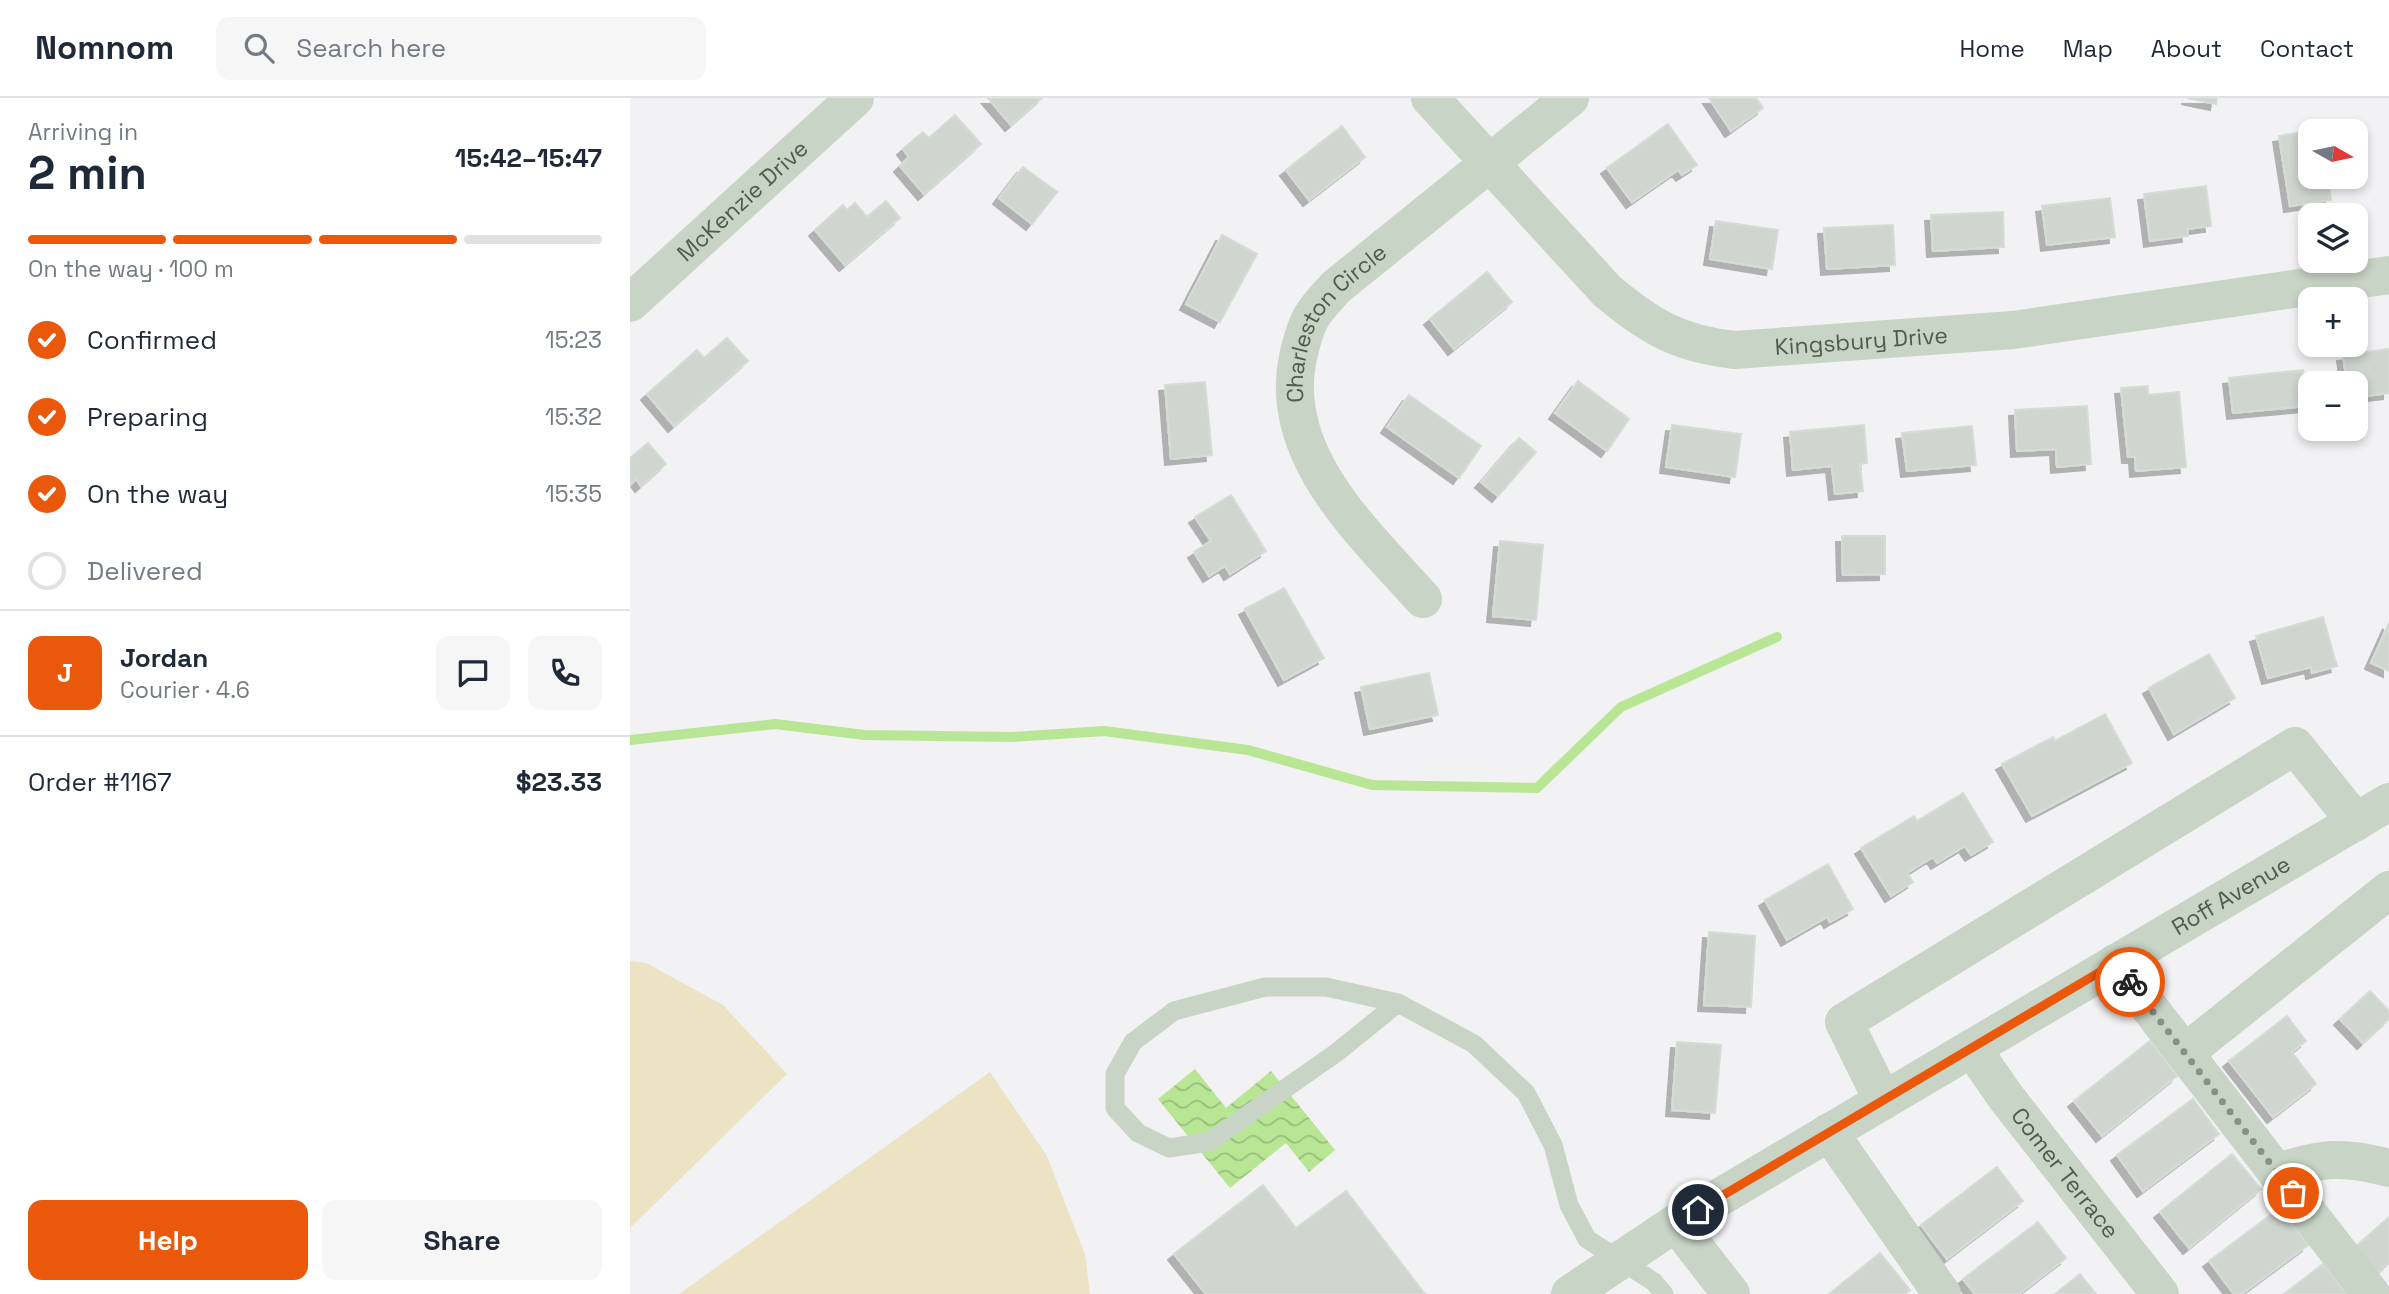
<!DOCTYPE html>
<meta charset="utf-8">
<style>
:root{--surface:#fff;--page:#f6f6f7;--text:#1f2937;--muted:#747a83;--line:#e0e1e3;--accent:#ea580c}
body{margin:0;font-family:"Space Grotesk",sans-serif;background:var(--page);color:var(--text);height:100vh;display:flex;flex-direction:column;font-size:26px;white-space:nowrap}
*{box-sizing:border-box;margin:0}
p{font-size:23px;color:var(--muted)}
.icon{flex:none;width:38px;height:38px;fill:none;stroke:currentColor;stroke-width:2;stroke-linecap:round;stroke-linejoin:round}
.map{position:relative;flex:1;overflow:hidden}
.panel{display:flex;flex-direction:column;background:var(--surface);width:630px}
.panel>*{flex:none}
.needle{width:46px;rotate:99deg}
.tools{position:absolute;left:1668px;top:21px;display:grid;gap:14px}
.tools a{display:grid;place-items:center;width:70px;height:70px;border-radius:14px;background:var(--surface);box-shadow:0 4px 10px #0003;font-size:35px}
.pin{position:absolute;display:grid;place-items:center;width:60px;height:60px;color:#fff;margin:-30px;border:4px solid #fff;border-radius:50%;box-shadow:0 2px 7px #0007}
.courier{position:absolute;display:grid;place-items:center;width:70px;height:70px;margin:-35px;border:5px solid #ea580c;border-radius:50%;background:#fff;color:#222;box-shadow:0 2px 9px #0007}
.headline em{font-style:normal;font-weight:700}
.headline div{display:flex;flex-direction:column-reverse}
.headline{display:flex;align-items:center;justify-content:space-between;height:119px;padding:0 28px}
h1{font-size:46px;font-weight:700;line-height:52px}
.bar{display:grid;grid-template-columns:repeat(4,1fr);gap:10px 7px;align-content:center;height:84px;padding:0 28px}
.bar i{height:9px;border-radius:5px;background:var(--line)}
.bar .selected{background:var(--accent)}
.bar p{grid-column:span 4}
.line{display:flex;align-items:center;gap:18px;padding:0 28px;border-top:2px solid var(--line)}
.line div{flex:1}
.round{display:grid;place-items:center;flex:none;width:74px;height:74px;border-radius:14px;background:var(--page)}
ol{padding:0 28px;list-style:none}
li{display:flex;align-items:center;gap:21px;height:77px}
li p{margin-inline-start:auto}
li .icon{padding:7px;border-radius:50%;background:var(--accent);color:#fff;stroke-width:4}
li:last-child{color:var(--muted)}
li i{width:38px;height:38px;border:4px solid var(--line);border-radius:50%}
.cta{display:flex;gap:14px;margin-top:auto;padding:14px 28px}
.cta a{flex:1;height:80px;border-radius:14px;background:var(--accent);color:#fff;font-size:28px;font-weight:700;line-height:80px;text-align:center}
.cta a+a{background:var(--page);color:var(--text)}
header{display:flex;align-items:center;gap:42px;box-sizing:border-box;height:98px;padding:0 35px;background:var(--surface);border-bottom:2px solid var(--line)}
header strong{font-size:33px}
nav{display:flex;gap:38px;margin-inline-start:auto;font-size:24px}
.search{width:490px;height:63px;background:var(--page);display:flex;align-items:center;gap:18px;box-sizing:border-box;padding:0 24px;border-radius:14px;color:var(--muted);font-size:26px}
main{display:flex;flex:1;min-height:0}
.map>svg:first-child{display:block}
.garden{fill:#ece2c4}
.water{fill:url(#water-waves)}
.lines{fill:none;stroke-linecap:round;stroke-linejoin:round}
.stream{stroke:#b8e694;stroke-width:10}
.building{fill:#cfd5cf;stroke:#d5dcd6;stroke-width:2;filter:url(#shadow)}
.service{stroke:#c8d4c6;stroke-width:19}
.minor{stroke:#c8d4c6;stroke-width:38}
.done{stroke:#879185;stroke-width:7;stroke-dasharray:0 12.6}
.route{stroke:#ea580c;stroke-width:9}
.labels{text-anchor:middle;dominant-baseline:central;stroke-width:7;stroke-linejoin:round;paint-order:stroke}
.street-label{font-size:23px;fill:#4d5d4a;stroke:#fff}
</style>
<header>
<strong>Nomnom</strong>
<div class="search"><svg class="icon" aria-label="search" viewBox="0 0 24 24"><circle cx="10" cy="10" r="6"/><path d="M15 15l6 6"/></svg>Search here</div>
<nav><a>Home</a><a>Map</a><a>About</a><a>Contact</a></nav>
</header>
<main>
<section class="panel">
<div class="headline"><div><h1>2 min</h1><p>Arriving in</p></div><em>15:42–15:47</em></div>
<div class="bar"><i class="selected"></i><i class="selected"></i><i class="selected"></i><i></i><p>On the way · 100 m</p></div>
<ol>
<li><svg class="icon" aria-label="check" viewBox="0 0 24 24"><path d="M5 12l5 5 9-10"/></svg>Confirmed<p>15:23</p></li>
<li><svg class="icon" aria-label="check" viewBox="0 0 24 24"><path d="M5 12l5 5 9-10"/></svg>Preparing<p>15:32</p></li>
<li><svg class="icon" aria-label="check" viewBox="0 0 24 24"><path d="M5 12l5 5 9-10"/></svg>On the way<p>15:35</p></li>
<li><i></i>Delivered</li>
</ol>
<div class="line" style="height:126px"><b class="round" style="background:var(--accent);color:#fff">J</b><div><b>Jordan</b><p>Courier · 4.6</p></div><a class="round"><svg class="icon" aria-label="chat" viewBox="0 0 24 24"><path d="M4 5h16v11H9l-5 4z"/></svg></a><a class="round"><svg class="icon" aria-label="phone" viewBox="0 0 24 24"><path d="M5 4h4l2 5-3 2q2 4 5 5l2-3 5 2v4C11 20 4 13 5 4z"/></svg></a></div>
<div class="line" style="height:91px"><div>Order #1167</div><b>$23.33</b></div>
<div class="cta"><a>Help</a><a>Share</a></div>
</section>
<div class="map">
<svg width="1759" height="1196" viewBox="0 0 1759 1196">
<defs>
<pattern id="water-waves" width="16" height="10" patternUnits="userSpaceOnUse" patternTransform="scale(1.75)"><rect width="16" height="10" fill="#b8e694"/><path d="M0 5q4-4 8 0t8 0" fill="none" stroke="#98be7b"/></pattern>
<filter id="shadow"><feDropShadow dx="-6" dy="6" stdDeviation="0" flood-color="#0004"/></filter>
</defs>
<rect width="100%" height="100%" fill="#f2f1f3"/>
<path class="garden" d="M0,863L16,865L93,907L157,976L0,1130Z
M360,974L417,1058L455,1157L460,1196H49Z"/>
<path class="water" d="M565,971L596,1010L641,973L705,1052L679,1074L656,1045L600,1090L528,1001Z"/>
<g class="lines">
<path class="stream" d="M0,642L145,626L235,637L382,639L474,633L618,652L742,687L907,690L991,609L1147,539"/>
</g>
<path class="building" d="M358,0H412L381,27Z
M1079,0H1126L1133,10L1101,33Z
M1557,0H1587L1586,6Z
M325,17L351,46L294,96L270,68L279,59L273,51L293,34L299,40Z
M1038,26L1067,67L1052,77L1048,72L1002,104L977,70Z
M712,28L735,59L679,102L656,72Z
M1691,31L1680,33V79H1698L1701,102L1660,108L1649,38Z
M393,69L427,94L402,126L369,100Z
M1576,88L1581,128L1557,131L1558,138L1520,143L1514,96Z
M1480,100L1485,139L1417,147L1412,108Z
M256,103L270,120L215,167L185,132L213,107L217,112L225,105L237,119Z
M1373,114L1374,149L1303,153L1301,117Z
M1086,123L1148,132L1142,171L1080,161Z
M1263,127L1265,167L1197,171L1194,130Z
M592,137L627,156L590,224L556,206Z
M857,174L882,204L824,251L800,221Z
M97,240L118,263L44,328L17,296L67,252L74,260Z
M1759,251V295L1726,299V285H1717L1713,257Z
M1673,272L1677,308L1603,315L1599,280Z
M948,283L999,321L977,353L925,315Z
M575,284L582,357L541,361L535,287Z
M1518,288V297L1549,294L1556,369L1506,373L1505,359H1498L1491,290Z
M779,297L851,348L829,380L757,329Z
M1457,308L1461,366L1427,369L1426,351L1387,353L1385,312Z
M1042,327L1111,336L1105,379L1036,369Z
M1234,327L1237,365L1230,366L1233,393L1205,396L1202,368L1163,372L1160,334Z
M1342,328L1346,367L1277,373L1272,335Z
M889,340L906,354L868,398L851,384Z
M18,345L36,366L11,388L6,381L0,387V360Z
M601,397L636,453L600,476L595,468L579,478L564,454L581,443L565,419Z
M1212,438H1255V476L1213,477Z
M870,443L913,447L906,522L863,518Z
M654,490L694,560L654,582L615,511Z
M1693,519L1707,568L1682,575L1681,569L1638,580L1626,538Z
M1759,525V573L1741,565Z
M1579,556L1605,600L1544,636L1519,590Z
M799,575L808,617L740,631L731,589Z
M1475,616L1502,665L1402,718L1372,666L1423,639L1425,643Z
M1333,695L1363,744L1341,757L1335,748L1307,765L1303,759L1277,775L1283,784L1261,798L1231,750L1284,718L1287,723Z
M1198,766L1223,811L1200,824L1197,819L1157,842L1135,802Z
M1079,834L1125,838L1121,909L1074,907Z
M1740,893L1759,913V921L1733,945L1710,921Z
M1657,918L1676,943L1662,954L1686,986L1643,1019L1599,963Z
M1520,943L1547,978L1472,1038L1444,1003Z
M1047,944L1091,947L1085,1015L1042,1012Z
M1563,1001L1589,1036L1513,1093L1487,1057Z
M1602,1056L1631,1091L1559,1150L1530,1114Z
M1367,1069L1393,1103L1317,1161L1291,1127Z
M633,1087L666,1130L716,1093L795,1196H576L544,1156Z
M1650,1110L1678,1147L1612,1196H1604L1579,1163Z
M1759,1119V1165L1748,1175L1725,1149Z
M1408,1124L1436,1160L1389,1196H1345L1333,1181Z
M1250,1155L1280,1192L1275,1196H1199Z
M1693,1166L1716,1196H1654Z
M1450,1176L1466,1196H1425Z"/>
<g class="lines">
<path class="service" d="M768,905L706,955L579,1044L539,1050L508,1035L485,1010V976L503,944L544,913L635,889H696L768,905L844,946L896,995L923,1047L939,1107L957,1141L1024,1184L1034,1196"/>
<g class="minor">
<path id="s1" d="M800,0L977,193C1020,229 1049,246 1105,252L1383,232L1759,177"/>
<path id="s2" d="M0,205L225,0"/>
<path id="s3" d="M793,501C733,434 647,357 668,259C671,246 675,229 682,218C688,208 698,198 706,189L940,0"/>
<path d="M1485,865L1647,1075C1690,1059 1715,1058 1759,1070"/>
<path id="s4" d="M1342,950L1375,998L1530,1196"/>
<path d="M1556,954L1759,792"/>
<path d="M1253,1003L1214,924L1665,648L1726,724"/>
<path d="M1199,1034L1312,1196"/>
<path d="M1647,1075L1741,1196"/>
<path d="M1046,1125L1101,1196"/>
<path id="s5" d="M940,1196L1046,1125L1759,704"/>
</g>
</g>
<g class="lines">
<path class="done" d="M1500,884L1663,1095"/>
<path class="route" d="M1068,1112L1485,865L1500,884"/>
</g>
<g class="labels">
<g class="street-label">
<text stroke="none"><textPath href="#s2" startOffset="152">McKenzie Drive</textPath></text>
<text stroke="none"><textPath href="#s3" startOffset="332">Charleston Circle</textPath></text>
<text stroke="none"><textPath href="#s1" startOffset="532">Kingsbury Drive</textPath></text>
<text stroke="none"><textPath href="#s5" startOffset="772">Roff Avenue</textPath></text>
<text stroke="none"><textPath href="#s4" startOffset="156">Comer Terrace</textPath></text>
</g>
</g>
</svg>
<div class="tools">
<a><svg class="needle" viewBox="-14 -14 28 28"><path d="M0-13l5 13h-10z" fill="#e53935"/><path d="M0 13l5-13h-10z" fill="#747a83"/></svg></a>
<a><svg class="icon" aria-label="layers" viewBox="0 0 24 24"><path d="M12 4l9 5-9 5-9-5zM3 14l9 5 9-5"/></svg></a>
<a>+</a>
<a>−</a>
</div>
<div class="pin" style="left:1663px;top:1095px;background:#ea580c"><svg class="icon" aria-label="bag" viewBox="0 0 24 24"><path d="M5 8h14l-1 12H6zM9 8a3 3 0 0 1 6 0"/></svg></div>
<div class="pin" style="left:1068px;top:1112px;background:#1f2937"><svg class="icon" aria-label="home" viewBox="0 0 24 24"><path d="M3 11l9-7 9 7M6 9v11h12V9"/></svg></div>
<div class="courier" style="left:1500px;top:884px"><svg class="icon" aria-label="bike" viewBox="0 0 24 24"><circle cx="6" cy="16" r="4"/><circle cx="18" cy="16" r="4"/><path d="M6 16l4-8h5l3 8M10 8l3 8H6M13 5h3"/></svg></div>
</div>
</main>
